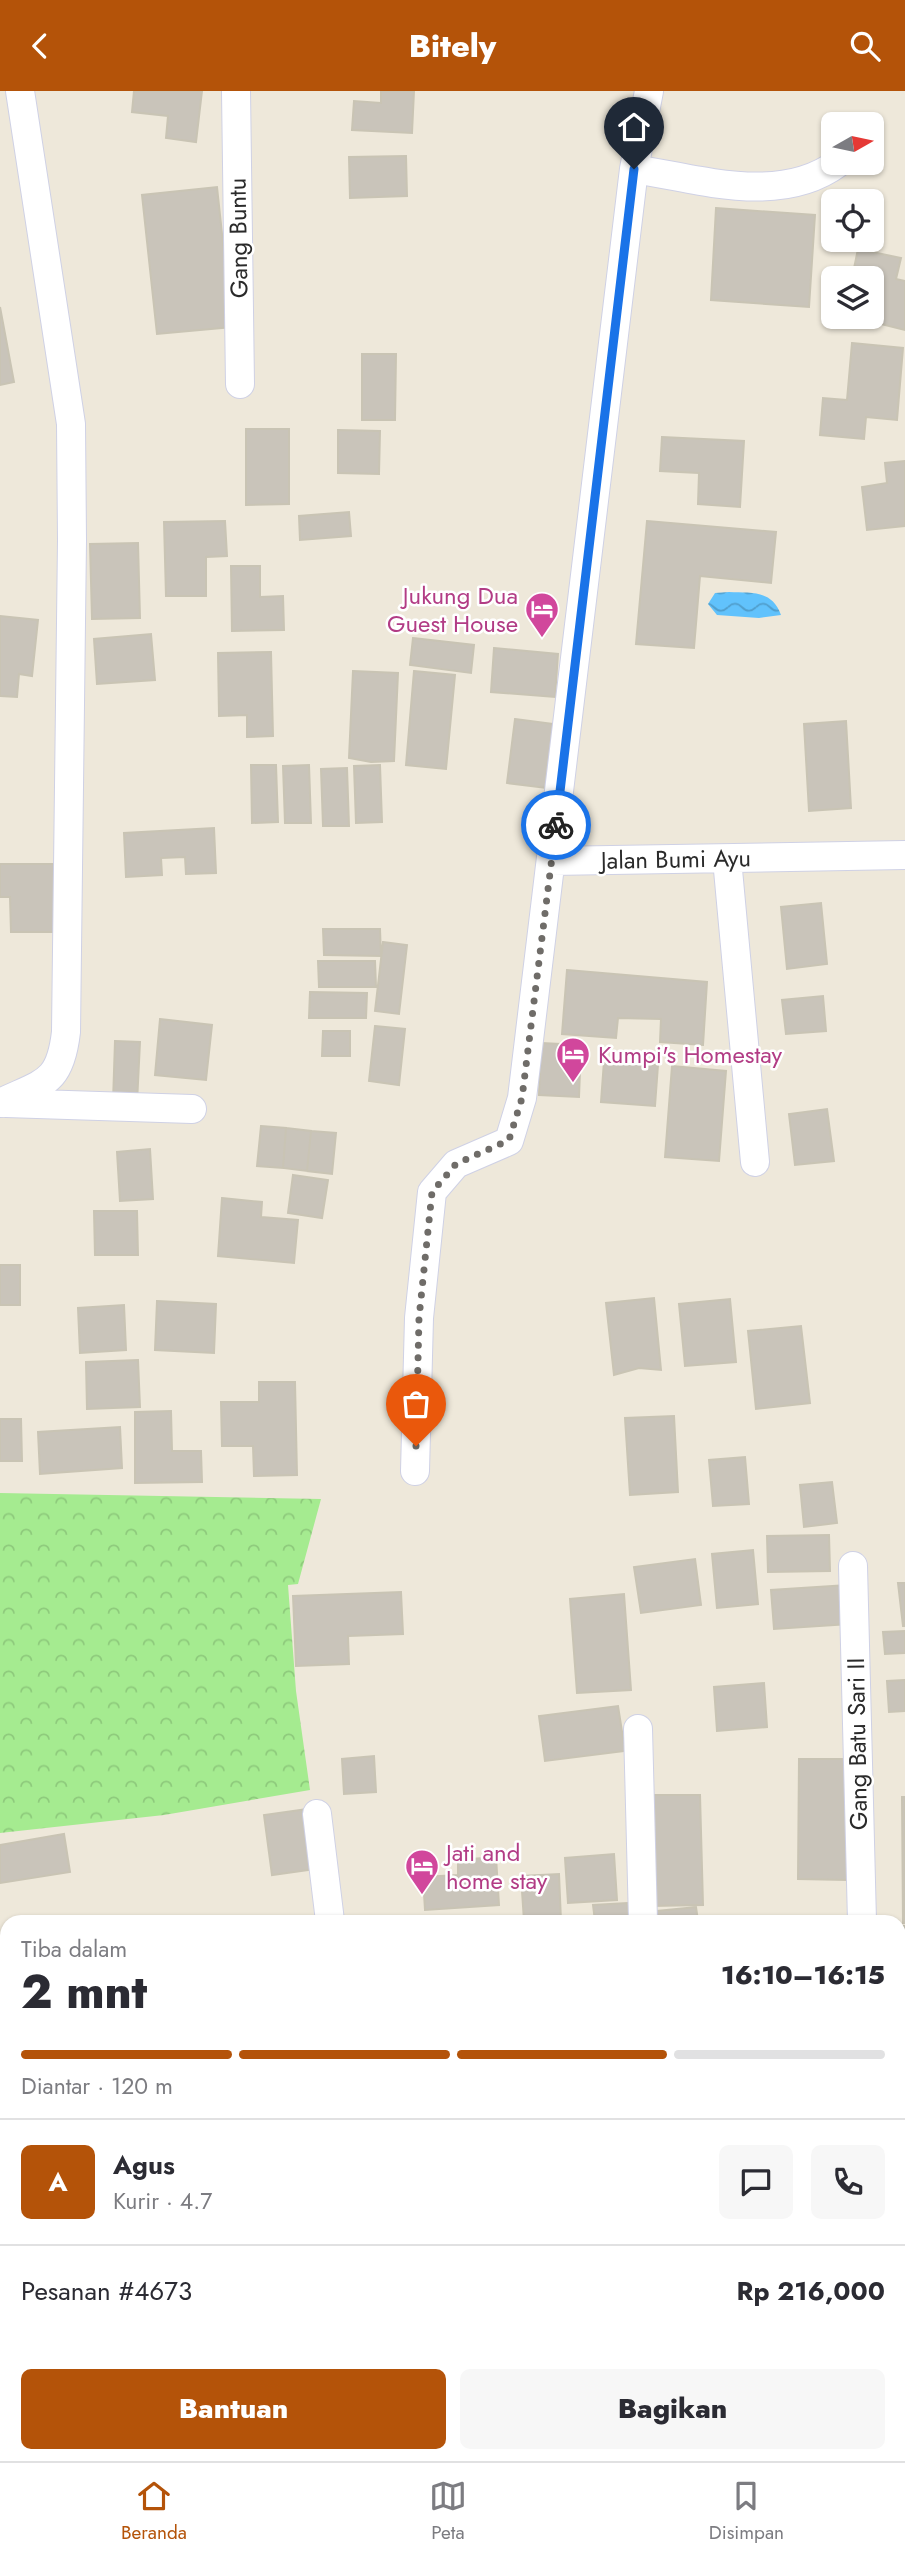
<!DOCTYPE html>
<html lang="id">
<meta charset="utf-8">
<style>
:root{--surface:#fff;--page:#f7f7f7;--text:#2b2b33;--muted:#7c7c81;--line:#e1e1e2;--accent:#b45309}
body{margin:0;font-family:Jost,sans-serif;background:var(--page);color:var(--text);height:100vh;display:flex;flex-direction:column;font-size:26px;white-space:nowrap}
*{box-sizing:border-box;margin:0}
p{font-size:23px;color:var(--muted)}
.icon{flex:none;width:38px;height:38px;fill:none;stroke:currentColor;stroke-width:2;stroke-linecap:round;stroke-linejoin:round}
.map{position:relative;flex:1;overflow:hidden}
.side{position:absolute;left:0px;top:1824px;width:906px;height:548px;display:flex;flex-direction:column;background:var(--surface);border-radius:21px 21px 0 0;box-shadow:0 2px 5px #0004}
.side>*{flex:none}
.needle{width:46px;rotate:81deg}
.fabs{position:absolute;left:821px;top:21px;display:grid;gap:14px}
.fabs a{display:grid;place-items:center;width:63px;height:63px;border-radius:10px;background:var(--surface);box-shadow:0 2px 5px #0004;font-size:35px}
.pin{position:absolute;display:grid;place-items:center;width:60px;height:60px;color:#fff;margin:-72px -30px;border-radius:50% 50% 50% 0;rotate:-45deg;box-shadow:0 0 7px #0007}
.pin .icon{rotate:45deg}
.courier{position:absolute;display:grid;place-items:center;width:70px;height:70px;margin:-35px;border:5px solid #1a73e8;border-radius:50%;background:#fff;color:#222;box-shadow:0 2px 9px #0007}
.head em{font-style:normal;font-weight:800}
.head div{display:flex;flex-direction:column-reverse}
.head{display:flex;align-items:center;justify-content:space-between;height:119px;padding:0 21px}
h1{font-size:46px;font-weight:800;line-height:52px}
.bar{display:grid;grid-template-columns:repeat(4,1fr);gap:10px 7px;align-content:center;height:84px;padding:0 21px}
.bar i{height:9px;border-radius:5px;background:var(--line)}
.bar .on{background:var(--accent)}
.bar p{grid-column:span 4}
.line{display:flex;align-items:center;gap:18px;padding:0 21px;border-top:2px solid var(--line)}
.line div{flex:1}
.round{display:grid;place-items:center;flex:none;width:74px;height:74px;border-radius:10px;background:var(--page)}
.primary-button{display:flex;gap:14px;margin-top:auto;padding:14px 21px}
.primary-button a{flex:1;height:80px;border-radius:10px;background:var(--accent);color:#fff;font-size:28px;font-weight:800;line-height:80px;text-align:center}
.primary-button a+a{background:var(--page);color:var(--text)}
header{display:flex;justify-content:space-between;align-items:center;height:91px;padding:0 21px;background:var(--accent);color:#fff;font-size:32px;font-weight:800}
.tab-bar{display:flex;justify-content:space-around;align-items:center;height:98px;border-top:2px solid var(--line);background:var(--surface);font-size:19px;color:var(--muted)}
.tab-bar a{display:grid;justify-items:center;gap:4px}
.tab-bar .on{color:var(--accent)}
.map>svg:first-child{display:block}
.grass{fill:#a5eb90}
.forest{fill:url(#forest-crowns)}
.water{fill:url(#water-waves)}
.building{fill:#c9c4ba;stroke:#c9c4b4;stroke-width:2}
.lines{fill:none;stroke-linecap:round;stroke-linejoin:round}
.lane-casing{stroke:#cfd1e5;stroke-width:16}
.street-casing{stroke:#cfd1e5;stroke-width:30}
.secondary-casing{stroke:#cfd1e5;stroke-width:40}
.lane{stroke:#fff;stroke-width:14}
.street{stroke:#fff;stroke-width:28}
.secondary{stroke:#fff;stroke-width:38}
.done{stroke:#6f6c68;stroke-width:7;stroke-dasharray:0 12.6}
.route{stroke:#1a73e8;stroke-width:9}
.labels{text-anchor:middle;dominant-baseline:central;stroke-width:5;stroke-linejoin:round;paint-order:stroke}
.street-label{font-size:24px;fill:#2a2a2a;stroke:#fff}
.hotel-label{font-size:24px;fill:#b23c85;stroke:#fff;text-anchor:start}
</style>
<header><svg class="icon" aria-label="back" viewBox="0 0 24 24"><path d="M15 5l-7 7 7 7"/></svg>Bitely<svg class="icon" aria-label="search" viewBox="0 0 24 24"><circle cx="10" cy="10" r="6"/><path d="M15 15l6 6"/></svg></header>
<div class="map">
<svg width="905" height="2370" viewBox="0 0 905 2370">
<defs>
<pattern id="forest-crowns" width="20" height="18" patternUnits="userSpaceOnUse" patternTransform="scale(1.75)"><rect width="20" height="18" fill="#a5eb90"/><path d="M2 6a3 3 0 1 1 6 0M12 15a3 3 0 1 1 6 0" fill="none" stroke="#8eca7c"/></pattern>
<pattern id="water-waves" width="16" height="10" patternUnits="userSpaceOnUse" patternTransform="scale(1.75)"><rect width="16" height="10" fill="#61c2fc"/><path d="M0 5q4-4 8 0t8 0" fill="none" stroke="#509ecc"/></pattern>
</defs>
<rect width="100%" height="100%" fill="#eee8da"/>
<path class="grass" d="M140,2364H241L242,2370H140Z"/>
<path class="forest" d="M0,1402L321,1408L298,1493L288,1494L296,1600L310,1699L164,1724L0,1742Z"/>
<path class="water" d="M729,501C752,502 772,499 781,524L759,527L717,524L708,513L715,502Z"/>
<path class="building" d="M134,0H202L196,51L166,47L168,25L132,21Z
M381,0H414L412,42L352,39L354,10L381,12Z
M406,65L407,105L350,107L349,66Z
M217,96L232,236L157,243L142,104Z
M716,117L815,124L809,216L711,209Z
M858,158L901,167L896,188L905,190V239L853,226H872V187H852Z
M0,216L14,291L0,294Z
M852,252L903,257L897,329L866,326L864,348L820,344L823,307L847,309Z
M362,263H396L395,329H362Z
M246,338H289V413L246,414Z
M338,339L380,340L379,383L338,382Z
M662,346L744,350L740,416L698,413L699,382L660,380Z
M905,370V435L867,439L862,396L887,392L885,372Z
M349,421L351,445L300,449L299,425Z
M225,430L227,465L206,466V505H166L164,431Z
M647,430L776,441L771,492L700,485L694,557L636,553Z
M138,452L140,527L92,528L90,453Z
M231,475H260V506L283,505L284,539L232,540Z
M0,525L38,529L32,585L19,583L17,606L0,605Z
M151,543L155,589L97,593L94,548Z
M413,547L474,554L471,582L410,574Z
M494,557L558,563L555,606L491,601Z
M271,561L273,645L247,646V624L219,625L218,562Z
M353,580L398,582L394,670L371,671L349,667Z
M414,580L455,584L446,678L406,674Z
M515,628L554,633L546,697L507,692Z
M846,630L851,717L809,720L804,633Z
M251,674H276L278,731L252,732Z
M309,674L311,732H285L283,675Z
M380,674L382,731L356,732L354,675Z
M347,677L349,735H323L321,678Z
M214,737L216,782L186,783L185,766L161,767L162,784L126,786L124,742Z
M0,773H54V841H11L10,806H0Z
M821,812L827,873L787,878L781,816Z
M323,838H380L381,865L324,864Z
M383,851L407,854L399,923L375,920Z
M318,870H375L376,896H319Z
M567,879L707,891L703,954L660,951L661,928L618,927L616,947L562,943Z
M310,901L367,902L366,927H309Z
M823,905L826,940L786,943L782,909Z
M160,928L212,934L206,989L155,984Z
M375,935L405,938L399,994L369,990Z
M323,940H350V965H322Z
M115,950L140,951L137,1012L113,1011Z
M541,952L581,954L579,1006L539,1004Z
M604,970L658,974L655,1015L601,1011Z
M672,975L726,980L719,1070L665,1066Z
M827,1018L834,1070L795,1074L789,1023Z
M261,1035L286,1037L283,1077L257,1075Z
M286,1037L311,1040L307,1080L283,1077Z
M311,1040L336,1042L332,1083L307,1080Z
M150,1058L153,1108L120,1110L117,1061Z
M293,1084L328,1089L322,1127L288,1122Z
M222,1107L262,1111L261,1126L298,1129L294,1172L218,1165Z
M94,1120H137L138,1164H95Z
M0,1174H20V1214H0Z
M654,1207L661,1279L639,1277L614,1284L606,1212Z
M730,1208L736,1271L685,1275L679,1213Z
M157,1210L216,1213L214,1262L155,1259Z
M124,1214L126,1259L80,1262L78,1217Z
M801,1235L810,1312L756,1318L748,1240Z
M138,1269L140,1316L87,1318L86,1271Z
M259,1291H295L297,1384L254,1385L253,1355H222L221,1311H259Z
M171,1320L172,1360H201L202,1391L135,1392V1321Z
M674,1325L678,1401L630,1404L625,1327Z
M0,1328H21L22,1370H0Z
M120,1336L122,1377L40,1383L38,1341Z
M745,1366L749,1413L713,1415L709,1369Z
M832,1391L837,1432L804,1436L800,1394Z
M829,1444L830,1480L768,1481L767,1445Z
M753,1459L758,1513L717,1517L712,1463Z
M695,1468L701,1514L641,1522L634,1476Z
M898,1492H905V1535H903Z
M847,1494L849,1533L774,1538L771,1499Z
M401,1501L403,1543L348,1545L349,1573L296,1575L293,1505Z
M624,1503L631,1599L577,1602L570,1508Z
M905,1540V1562L885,1563L883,1541Z
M905,1589V1620L889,1621L887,1590Z
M764,1592L767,1636L717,1640L714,1596Z
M618,1615L625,1660L545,1670L539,1625Z
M374,1665L376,1701L344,1703L342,1668Z
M799,1668H848L847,1789L798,1788Z
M648,1704H700L703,1814L651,1815Z
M902,1706H905V1832H903Z
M308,1718L316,1778L272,1784L264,1724Z
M64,1743L70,1781L0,1792V1754Z
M614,1763L617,1809L568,1812L565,1767Z
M496,1766L499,1814L425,1819L423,1786L458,1784V1769Z
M559,1783L561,1830H524L521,1785Z
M627,1812L629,1830H595L593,1814Z
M696,1816L698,1830H648L647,1821Z
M900,1835H905V1954L900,1953Z
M3,1902L7,1953L0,1954V1903Z
M0,2133H7V2321H0Z
M590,2364H862V2370H590Z"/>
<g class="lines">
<g class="lane-casing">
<path id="lane" d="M0,2112L7,2110
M262,2364V2370
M382,2364L383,2370"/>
</g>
<g class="street-casing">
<path id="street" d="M236,0L240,293
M634,78C699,88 780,115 838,72
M727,768L755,1071
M551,770L905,764
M0,1012C44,991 60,993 66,941L72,449L71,333L20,0
M6,1012L192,1018
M415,1380L419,1227L432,1101L456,1073L509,1050L522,1007L634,78L649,0
M853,1475L862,1830
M638,1638L643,1830
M317,1723L330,1830
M900,2370L905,2268"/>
</g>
<g class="secondary-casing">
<path id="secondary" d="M0,2032L7,2031
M900,2058L905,2059"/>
</g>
<use href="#lane" class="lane"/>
<use href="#street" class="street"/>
<use href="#secondary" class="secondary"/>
</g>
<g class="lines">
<path class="done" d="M416,1355L419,1227L432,1101L456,1073L509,1049L522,1007L556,734"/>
<path class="route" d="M556,734L634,78"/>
</g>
<defs>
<g id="hotel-pin" transform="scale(1.75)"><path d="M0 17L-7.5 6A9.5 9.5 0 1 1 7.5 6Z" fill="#d1479c" stroke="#fff"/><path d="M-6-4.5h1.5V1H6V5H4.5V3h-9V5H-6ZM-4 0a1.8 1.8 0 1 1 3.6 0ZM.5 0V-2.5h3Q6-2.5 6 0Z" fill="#fff"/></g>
</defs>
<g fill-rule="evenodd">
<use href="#hotel-pin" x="542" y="518"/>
<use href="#hotel-pin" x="573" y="963"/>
<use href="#hotel-pin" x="422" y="1775"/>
</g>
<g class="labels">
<g class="street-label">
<text transform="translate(238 147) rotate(-91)">Gang Buntu</text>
<text transform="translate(676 768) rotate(-1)">Jalan Bumi Ayu</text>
<text transform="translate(857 1653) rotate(-91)">Gang Batu Sari II</text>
</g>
<g class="hotel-label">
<text x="518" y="504" text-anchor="end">Jukung Dua<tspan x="518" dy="28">Guest House</tspan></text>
<text x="598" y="963">Kumpi's Homestay</text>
<text x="446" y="1761">Jati and<tspan x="446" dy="28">home stay</tspan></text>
</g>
</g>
</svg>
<div class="fabs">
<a><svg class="needle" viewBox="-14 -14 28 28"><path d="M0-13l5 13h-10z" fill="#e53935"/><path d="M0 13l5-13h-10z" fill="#7c7c81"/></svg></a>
<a><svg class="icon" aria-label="locate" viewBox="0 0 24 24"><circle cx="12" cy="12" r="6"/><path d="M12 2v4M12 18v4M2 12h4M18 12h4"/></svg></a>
<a><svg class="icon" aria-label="layers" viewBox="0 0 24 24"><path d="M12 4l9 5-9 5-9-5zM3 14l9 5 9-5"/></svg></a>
</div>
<div class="pin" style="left:416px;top:1355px;background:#ea580c"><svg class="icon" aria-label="bag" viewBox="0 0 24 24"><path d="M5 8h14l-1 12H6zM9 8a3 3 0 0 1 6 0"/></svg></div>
<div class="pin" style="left:634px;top:78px;background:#1f2937"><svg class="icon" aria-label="home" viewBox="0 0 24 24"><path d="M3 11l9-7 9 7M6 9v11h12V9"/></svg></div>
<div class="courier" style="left:556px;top:734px"><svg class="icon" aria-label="bike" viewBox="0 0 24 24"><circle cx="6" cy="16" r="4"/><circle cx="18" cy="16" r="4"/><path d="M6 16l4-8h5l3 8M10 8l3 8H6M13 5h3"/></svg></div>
<section class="side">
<div class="head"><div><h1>2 mnt</h1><p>Tiba dalam</p></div><em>16:10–16:15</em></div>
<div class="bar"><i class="on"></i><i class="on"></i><i class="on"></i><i></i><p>Diantar · 120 m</p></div>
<div class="line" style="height:126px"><b class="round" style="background:var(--accent);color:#fff">A</b><div><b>Agus</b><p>Kurir · 4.7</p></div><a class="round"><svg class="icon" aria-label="chat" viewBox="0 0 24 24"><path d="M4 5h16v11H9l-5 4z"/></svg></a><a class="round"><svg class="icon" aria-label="phone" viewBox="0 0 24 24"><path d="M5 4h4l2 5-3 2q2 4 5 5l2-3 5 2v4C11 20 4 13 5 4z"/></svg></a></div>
<div class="line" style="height:91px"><div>Pesanan #4673</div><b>Rp 216,000</b></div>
<div class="primary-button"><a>Bantuan</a><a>Bagikan</a></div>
</section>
</div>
<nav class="tab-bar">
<a class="on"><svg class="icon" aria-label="home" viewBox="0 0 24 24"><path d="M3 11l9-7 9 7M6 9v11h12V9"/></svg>Beranda</a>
<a><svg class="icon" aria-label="map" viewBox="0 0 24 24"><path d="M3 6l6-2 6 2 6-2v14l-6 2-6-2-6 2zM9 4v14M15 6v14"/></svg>Peta</a>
<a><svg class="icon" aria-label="saved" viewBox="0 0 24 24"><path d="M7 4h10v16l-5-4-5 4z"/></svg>Disimpan</a>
</nav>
